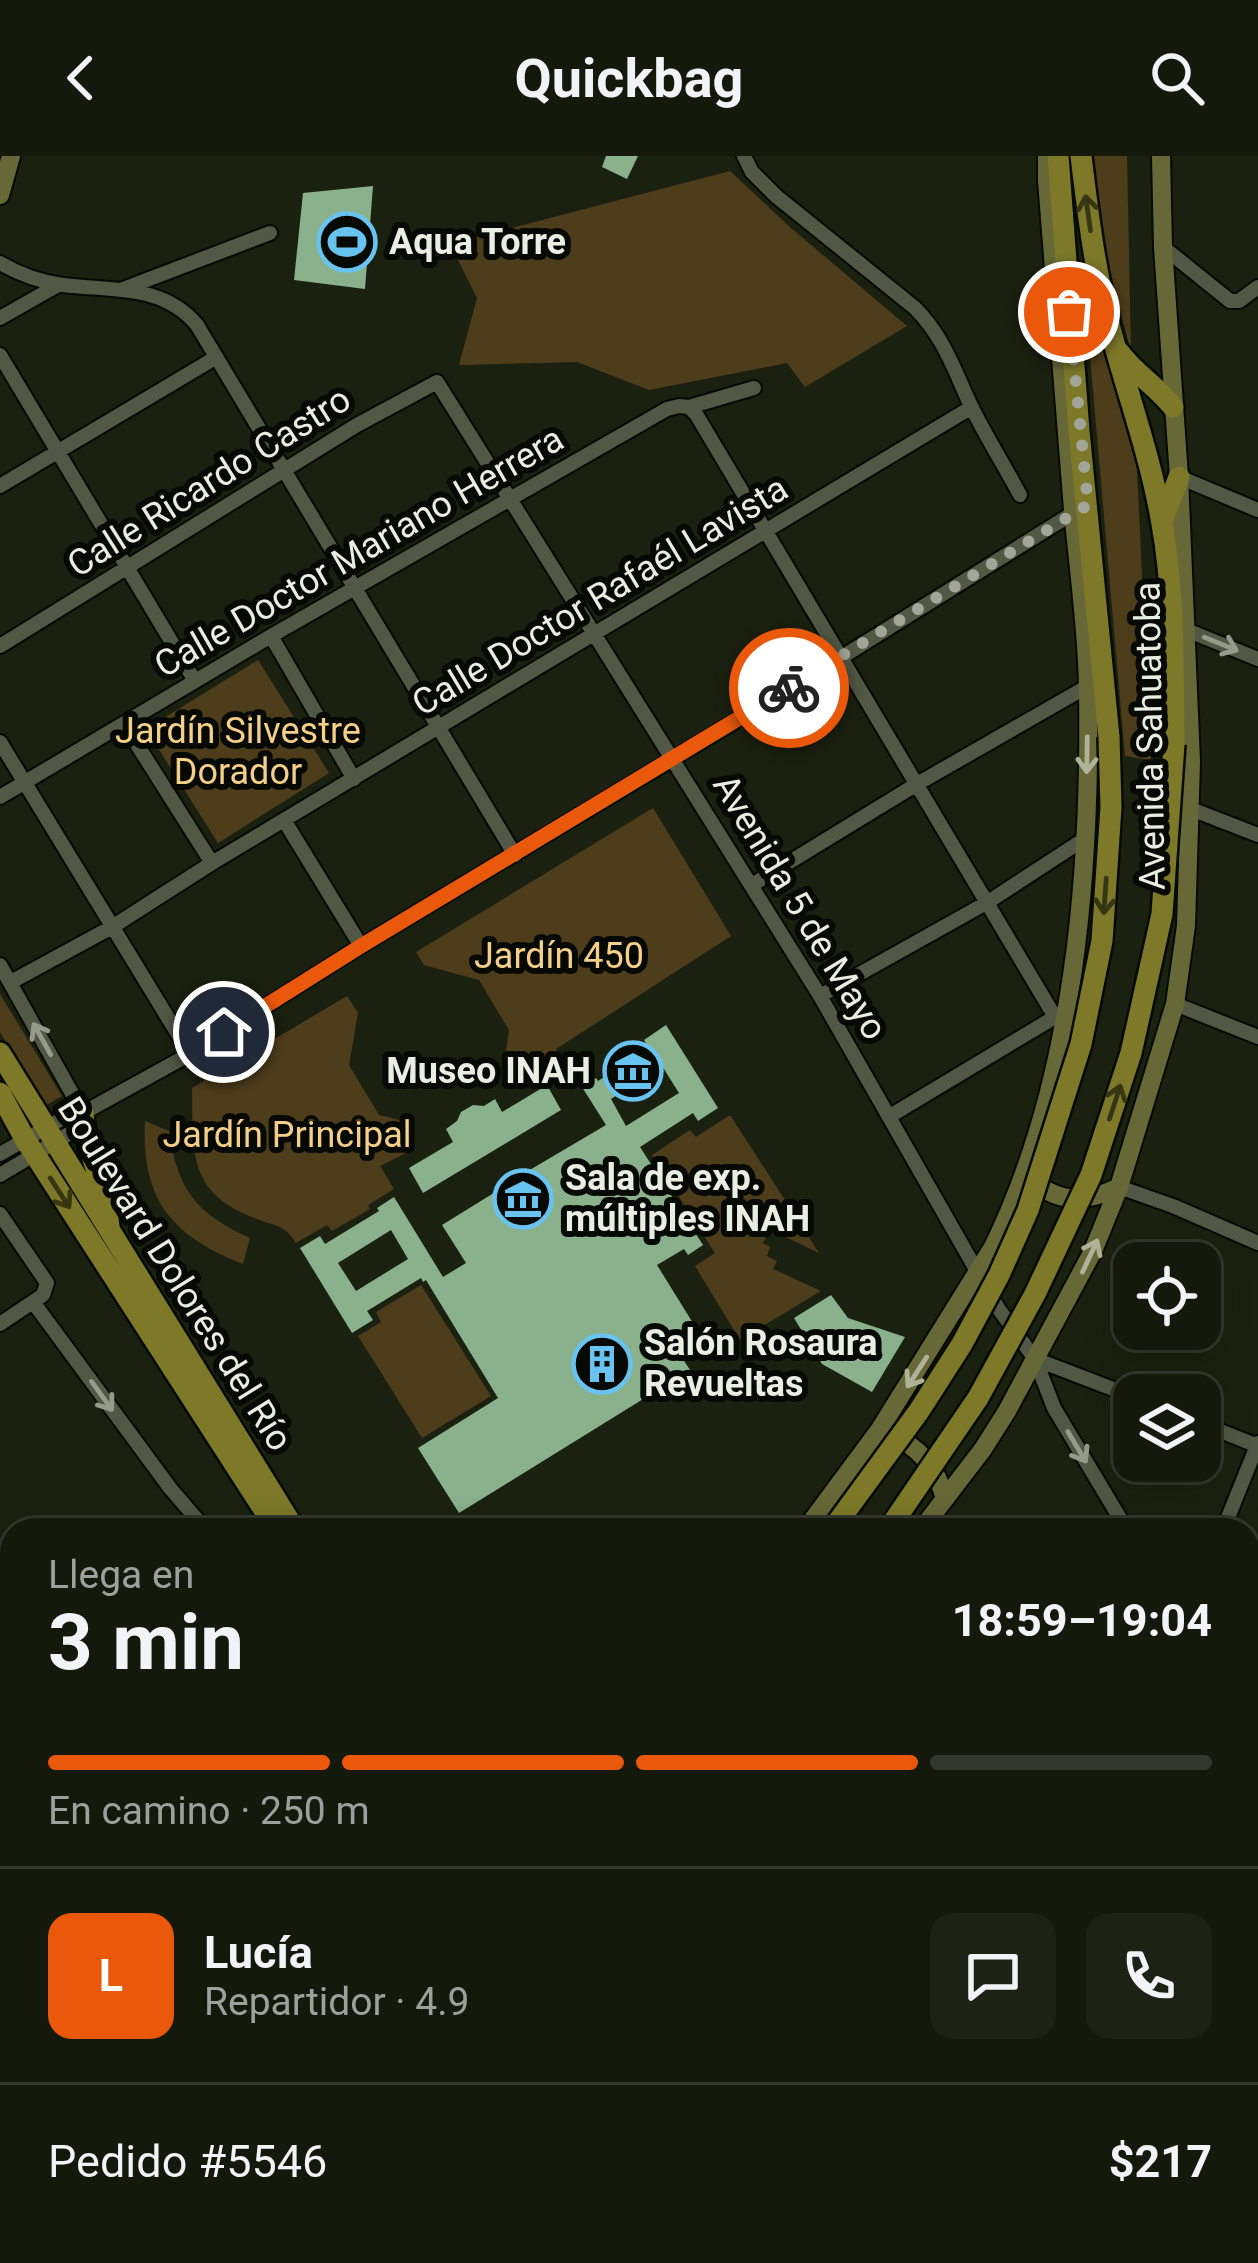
<!DOCTYPE html>
<html lang="es">
<meta charset="utf-8">
<style>
:root{--surface:#14190c;--page:#1d2215;--text:#f1f3f6;--muted:#9da09d;--line:#33382d;--accent:#ea580c}
body{margin:0;font-family:Roboto,sans-serif;background:var(--page);color:var(--text);height:100vh;display:flex;flex-direction:column;font-size:45px;white-space:nowrap}
*{box-sizing:border-box;margin:0}
p{font-size:39px;color:var(--muted)}
.icon{flex:none;width:66px;height:66px;fill:none;stroke:currentColor;stroke-width:2;stroke-linecap:round;stroke-linejoin:round}
.map{position:relative;flex:1;overflow:hidden}
.details{position:absolute;left:0px;top:1362px;width:1260px;height:747px;display:flex;flex-direction:column;background:var(--surface);border-radius:36px 36px 0 0;box-shadow:0 6px 30px #0003,0 0 0 3px var(--line)}
.details>*{flex:none}
.controls{position:absolute;left:1113px;top:1086px;display:grid;gap:24px}
.controls a{display:grid;place-items:center;width:108px;height:108px;border-radius:24px;background:var(--surface);box-shadow:0 6px 30px #0003,0 0 0 3px var(--line);font-size:60px}
.pin{position:absolute;display:grid;place-items:center;width:102px;height:102px;color:#fff;margin:-51px;border:6px solid #fff;border-radius:50%;box-shadow:0 3px 12px #0007}
.courier{position:absolute;display:grid;place-items:center;width:120px;height:120px;margin:-60px;border:9px solid #ea580c;border-radius:50%;background:#fff;color:#222;box-shadow:0 3px 15px #0007}
.headline em{font-style:normal;font-weight:700}
.headline div{display:flex;flex-direction:column-reverse}
.headline{display:flex;align-items:center;justify-content:space-between;height:204px;padding:0 48px}
h1{font-size:78px;font-weight:700;line-height:90px}
.bar{display:grid;grid-template-columns:repeat(4,1fr);gap:18px 12px;align-content:center;height:144px;padding:0 48px}
.bar i{height:15px;border-radius:9px;background:var(--line)}
.bar .on{background:var(--accent)}
.bar p{grid-column:span 4}
.line{display:flex;align-items:center;gap:30px;padding:0 48px;border-top:3px solid var(--line)}
.line div{flex:1}
.round{display:grid;place-items:center;flex:none;width:126px;height:126px;border-radius:24px;background:var(--page)}
header{display:flex;justify-content:space-between;align-items:center;height:156px;padding:0 48px;background:var(--surface);font-size:54px;font-weight:700}
.map>svg:first-child{display:block}
.green{fill:#4e3d1b}
.building{fill:#89b28c;fill-rule:evenodd}
.lines{fill:none;stroke-linecap:round;stroke-linejoin:round}
.street-casing{stroke:#060b01;stroke-width:18}
.secondary-casing{stroke:#060b01;stroke-width:22}
.primary-casing{stroke:#060b01;stroke-width:26}
.street{stroke:#515845;stroke-width:14}
.secondary{stroke:#676837;stroke-width:18}
.primary{stroke:#7d7929;stroke-width:21}
.primary-bridge-casing{stroke:#060b01;stroke-width:26;stroke-linecap:butt}
.primary-bridge{stroke:#7d7929;stroke-width:21}
.oneway{stroke:#363613}
.oneway2{stroke:#959c8c}
.oneway3{stroke:#aeb296}
.done{stroke:#a1a699;stroke-width:12;stroke-dasharray:0 21.6}
.route{stroke:#ea580c;stroke-width:15}
.labels{text-anchor:middle;dominant-baseline:central;stroke-width:12;stroke-linejoin:round;paint-order:stroke}
.poi-label{font-size:36px;font-weight:bold;fill:#e9eee3;stroke:#070a04;text-anchor:start}
.street-label{font-size:36px;fill:#e9eee3;stroke:#070a04}
.park-label{font-size:36px;fill:#f5cf88;stroke:#070a04}
</style>
<header><svg class="icon" aria-label="back" viewBox="0 0 24 24"><path d="M15 5l-7 7 7 7"/></svg>Quickbag<svg class="icon" aria-label="search" viewBox="0 0 24 24"><circle cx="10" cy="10" r="6"/><path d="M15 15l6 6"/></svg></header>
<div class="map">
<svg width="1258" height="2107" viewBox="0 0 1258 2107">
<rect width="100%" height="100%" fill="#1b2110"/>
<path class="green" d="M1093,0H1127L1131,196L1103,87Z
M730,15L791,72L907,170L805,231L787,207L649,234L577,206L459,209L477,142L450,88Z
M1084,132L1136,295L1151,604L1125,600Z
M258,504L329,617L218,687L146,573Z
M653,652L731,780L556,893L560,901L533,917L504,910L509,874L479,824L424,809L416,796Z
M0,838L62,940L43,951L0,876Z
M347,840L358,857L349,909L379,959L412,967L406,997L380,1010L394,1033L368,1049L370,1053L332,1075L327,1069L296,1087C284,1068 277,1071 257,1063C187,1037 193,997 192,932Z
M730,959L819,1097L769,1073L763,1087L770,1091L767,1100L777,1105L773,1113L821,1135L740,1184L695,1110L715,1097L652,999L690,974L696,981Z
M145,965L169,975C177,1034 197,1058 250,1082L243,1108C172,1080 141,1044 145,965Z
M421,1129L491,1240L422,1282L358,1180L381,1166L376,1156Z
M609,2097H708L727,2107H615Z"/>
<path class="building" d="M606,0H638L627,23L602,11Z
M373,30L365,133L294,124L303,37Z
M666,869L718,952L698,965L693,957L640,991L703,1089L688,1099L684,1093L657,1109L696,1172L672,1186L690,1214L459,1357L418,1292L498,1242L426,1124L423,1126L421,1122L367,1155L373,1164L352,1177L300,1092L320,1080L325,1088L379,1055L377,1052L394,1041L443,1121L466,1107L442,1069L497,1035L495,1031L526,1012L528,1015L606,969L582,931L596,922L598,925L649,892L644,884ZM662,910L679,937L626,970L611,943ZM391,1074L408,1103L356,1135L338,1107Z
M547,929L561,954L423,1037L409,1012L453,986L446,973L457,965L461,956L473,949L484,950L495,943L502,956Z
M831,1139L848,1162L905,1181L872,1236L822,1208L794,1162Z"/>
<g class="lines">
<g class="street-casing">
<path id="street" d="M744,0L752,16L776,40L915,152C943,180 954,213 970,248C985,279 1004,309 1020,339
M1163,91L1230,145H1239L1258,131
M0,107C19,118 41,126 63,129C112,135 163,128 197,169L515,699
M123,133L270,77
M0,162L58,129
M0,199L195,525
M689,251L696,258L1055,861
M1179,321L1258,354
M0,330L215,202
M1179,471L1258,503
M271,480L354,623
M0,490L357,269L437,226L820,840L998,1152L1035,1203L1054,1252L1127,1374
M124,568L212,707
M0,586L190,898
M0,641L271,480L667,253L679,250L689,251L754,232
M1191,653L1258,679
M284,664L361,790
M752,729L917,628L1088,530
M0,809L83,957
M11,826L112,771L212,707L972,251
M820,840L988,746L1086,682
M1175,848L1258,881
M890,960L1060,858
M0,998L72,957H83L190,898L361,790L842,501L1078,354
M0,1019L77,973L81,962
M1119,1031L1173,1050L1258,1087
M0,1058L47,1127L43,1139L0,1168
M33,1146L170,1332L206,1374
M1035,1203L1134,1241
M1200,1267L1258,1290
M1223,1374L1258,1287
M1248,1493L1258,1497
M0,1691L12,1706
M1248,1696L1258,1700
M0,1957L11,1973
M1248,2013L1258,1988
M589,2097L595,2107
M1230,2097L1255,2107
M362,2107L373,2097
M921,2107L926,2097
M1204,2107L1213,2097"/>
</g>
<g class="secondary-casing">
<path id="secondary" d="M0,39L11,0
M1027,1018C1054,1048 1084,1048 1119,1031
M889,1277C920,1292 936,1310 945,1343
M805,1374L880,1273L993,1091C1075,923 1091,716 1088,531C1087,468 1077,405 1072,341C1064,235 1055,130 1047,24V0
M921,1374L983,1293L1007,1255L1093,1095L1119,1031L1175,848L1186,770L1191,606L1179,321L1163,91L1161,0
M1248,1931L1258,1936
M0,2067L12,2052
M741,2097L757,2107
M780,2097L803,2107"/>
</g>
<g class="primary-casing">
<path id="primary" d="M1058,0L1079,275L1109,581
M1081,0C1088,58 1095,116 1110,172C1127,237 1151,301 1162,368C1175,440 1173,515 1174,588
M1119,196C1134,217 1157,230 1173,251
M1162,366L1179,321
M0,897L295,1374
M0,937L25,983L277,1374
M83,957L85,978L104,1037L109,1070
M0,1980L12,1972
M0,2018L12,2011"/>
</g>
<use href="#street" class="street"/>
<use href="#secondary" class="secondary"/>
<use href="#primary" class="primary"/>
<g class="primary-bridge-casing">
<path id="primary-bridge" d="M832,1374L919,1255L962,1188L999,1119L1028,1054L1081,888L1102,785L1111,651L1109,581
M888,1374L978,1242L1035,1138L1091,1019L1131,897L1162,758L1174,588"/>
</g>
<use href="#primary-bridge" class="primary-bridge"/>
</g>
<defs><path id="oneway-shaft" d="M-6 0H5M1.5-3L5.5 0L1.5 3" fill="none" stroke-width="1.6" stroke-linecap="round" stroke-linejoin="round" transform="scale(3)"/></defs>
<g class="oneway">
<use href="#oneway-shaft" transform="translate(1088 57) rotate(-98)"/>
<use href="#oneway-shaft" transform="translate(1105 740) rotate(94)"/>
<use href="#oneway-shaft" transform="translate(1115 946) rotate(-72)"/>
<use href="#oneway-shaft" transform="translate(60 1037) rotate(57)"/>
</g>
<g class="oneway2">
<use href="#oneway-shaft" transform="translate(1221 488) rotate(22)"/>
<use href="#oneway-shaft" transform="translate(42 883) rotate(-119)"/>
<use href="#oneway-shaft" transform="translate(102 1240) rotate(54)"/>
<use href="#oneway-shaft" transform="translate(1077 1291) rotate(59)"/>
</g>
<g class="oneway3">
<use href="#oneway-shaft" transform="translate(1087 599) rotate(91)"/>
<use href="#oneway-shaft" transform="translate(1090 1100) rotate(-65)"/>
<use href="#oneway-shaft" transform="translate(917 1216) rotate(123)"/>
</g>
<g class="lines">
<path class="done" d="M789,532L1088,349L1069,156"/>
<path class="route" d="M224,876L361,790L789,532"/>
</g>
<defs>
<g id="stadium-ring" transform="scale(3)"><circle r="9.5" fill="#070a04" stroke="#69c3f1" stroke-width="1.5"/><path d="M0-5a6.5 5 0 1 0 0 10a6.5 5 0 1 0 0-10ZM-3.5-1.8h7v3.6h-7Z" fill="#69c3f1"/></g>
<g id="museum-ring" transform="scale(3)"><circle r="9.5" fill="#070a04" stroke="#69c3f1" stroke-width="1.5"/><path d="M0-6L6-3V-2H-6V-3ZM-5-1h2V3h-2ZM-1-1h2V3h-2ZM3-1h2V3H3ZM-6 4H6V6H-6Z" fill="#69c3f1"/></g>
<g id="building-ring" transform="scale(3)"><circle r="9.5" fill="#070a04" stroke="#69c3f1" stroke-width="1.5"/><path d="M-4-6H4V6H1V3H-1V6H-4ZM-2.5-4.3h1.7v1.8h-1.7ZM.8-4.3h1.7v1.8H.8ZM-2.5-1h1.7V.8h-1.7ZM.8-1h1.7V.8H.8Z" fill="#69c3f1"/></g>
</defs>
<g fill-rule="evenodd">
<use href="#stadium-ring" x="347" y="86"/>
<use href="#museum-ring" x="633" y="915"/>
<use href="#museum-ring" x="523" y="1043"/>
<use href="#building-ring" x="602" y="1208"/>
</g>
<g class="labels">
<g class="poi-label">
<text x="389" y="86">Aqua Torre</text>
<text x="591" y="915" text-anchor="end">Museo INAH</text>
<text x="565" y="1022">Sala de exp.<tspan x="565" dy="41">múltiples INAH</tspan></text>
<text x="644" y="1187">Salón Rosaura<tspan x="644" dy="41">Revueltas</tspan></text>
</g>
<g class="street-label">
<text transform="translate(209 326) rotate(-32)">Calle Ricardo Castro</text>
<text transform="translate(359 396) rotate(-30)">Calle Doctor Mariano Herrera</text>
<text transform="translate(600 440) rotate(-31)">Calle Doctor Rafaél Lavista</text>
<text transform="translate(1150 580) rotate(-91)">Avenida Sahuatoba</text>
<text transform="translate(800 751) rotate(59)">Avenida 5 de Mayo</text>
<text transform="translate(175 1118) rotate(58)">Boulevard Dolores del Río</text>
</g>
<g class="park-label">
<text x="238" y="575">Jardín Silvestre<tspan x="238" dy="41">Dorador</tspan></text>
<text x="559" y="800">Jardín 450</text>
<text x="287" y="979">Jardín Principal</text>
</g>
</g>
</svg>
<div class="controls">
<a><svg class="icon" aria-label="locate" viewBox="0 0 24 24"><circle cx="12" cy="12" r="6"/><path d="M12 2v4M12 18v4M2 12h4M18 12h4"/></svg></a>
<a><svg class="icon" aria-label="layers" viewBox="0 0 24 24"><path d="M12 4l9 5-9 5-9-5zM3 14l9 5 9-5"/></svg></a>
</div>
<div class="pin" style="left:1069px;top:156px;background:#ea580c"><svg class="icon" aria-label="bag" viewBox="0 0 24 24"><path d="M5 8h14l-1 12H6zM9 8a3 3 0 0 1 6 0"/></svg></div>
<div class="pin" style="left:224px;top:876px;background:#1f2937"><svg class="icon" aria-label="home" viewBox="0 0 24 24"><path d="M3 11l9-7 9 7M6 9v11h12V9"/></svg></div>
<div class="courier" style="left:789px;top:532px"><svg class="icon" aria-label="bike" viewBox="0 0 24 24"><circle cx="6" cy="16" r="4"/><circle cx="18" cy="16" r="4"/><path d="M6 16l4-8h5l3 8M10 8l3 8H6M13 5h3"/></svg></div>
<section class="details">
<div class="headline"><div><h1>3 min</h1><p>Llega en</p></div><em>18:59–19:04</em></div>
<div class="bar"><i class="on"></i><i class="on"></i><i class="on"></i><i></i><p>En camino · 250 m</p></div>
<div class="line" style="height:216px"><b class="round" style="background:var(--accent);color:#fff">L</b><div><b>Lucía</b><p>Repartidor · 4.9</p></div><a class="round"><svg class="icon" aria-label="chat" viewBox="0 0 24 24"><path d="M4 5h16v11H9l-5 4z"/></svg></a><a class="round"><svg class="icon" aria-label="phone" viewBox="0 0 24 24"><path d="M5 4h4l2 5-3 2q2 4 5 5l2-3 5 2v4C11 20 4 13 5 4z"/></svg></a></div>
<div class="line" style="height:156px"><div>Pedido #5546</div><b>$217</b></div>
</section>
</div>
